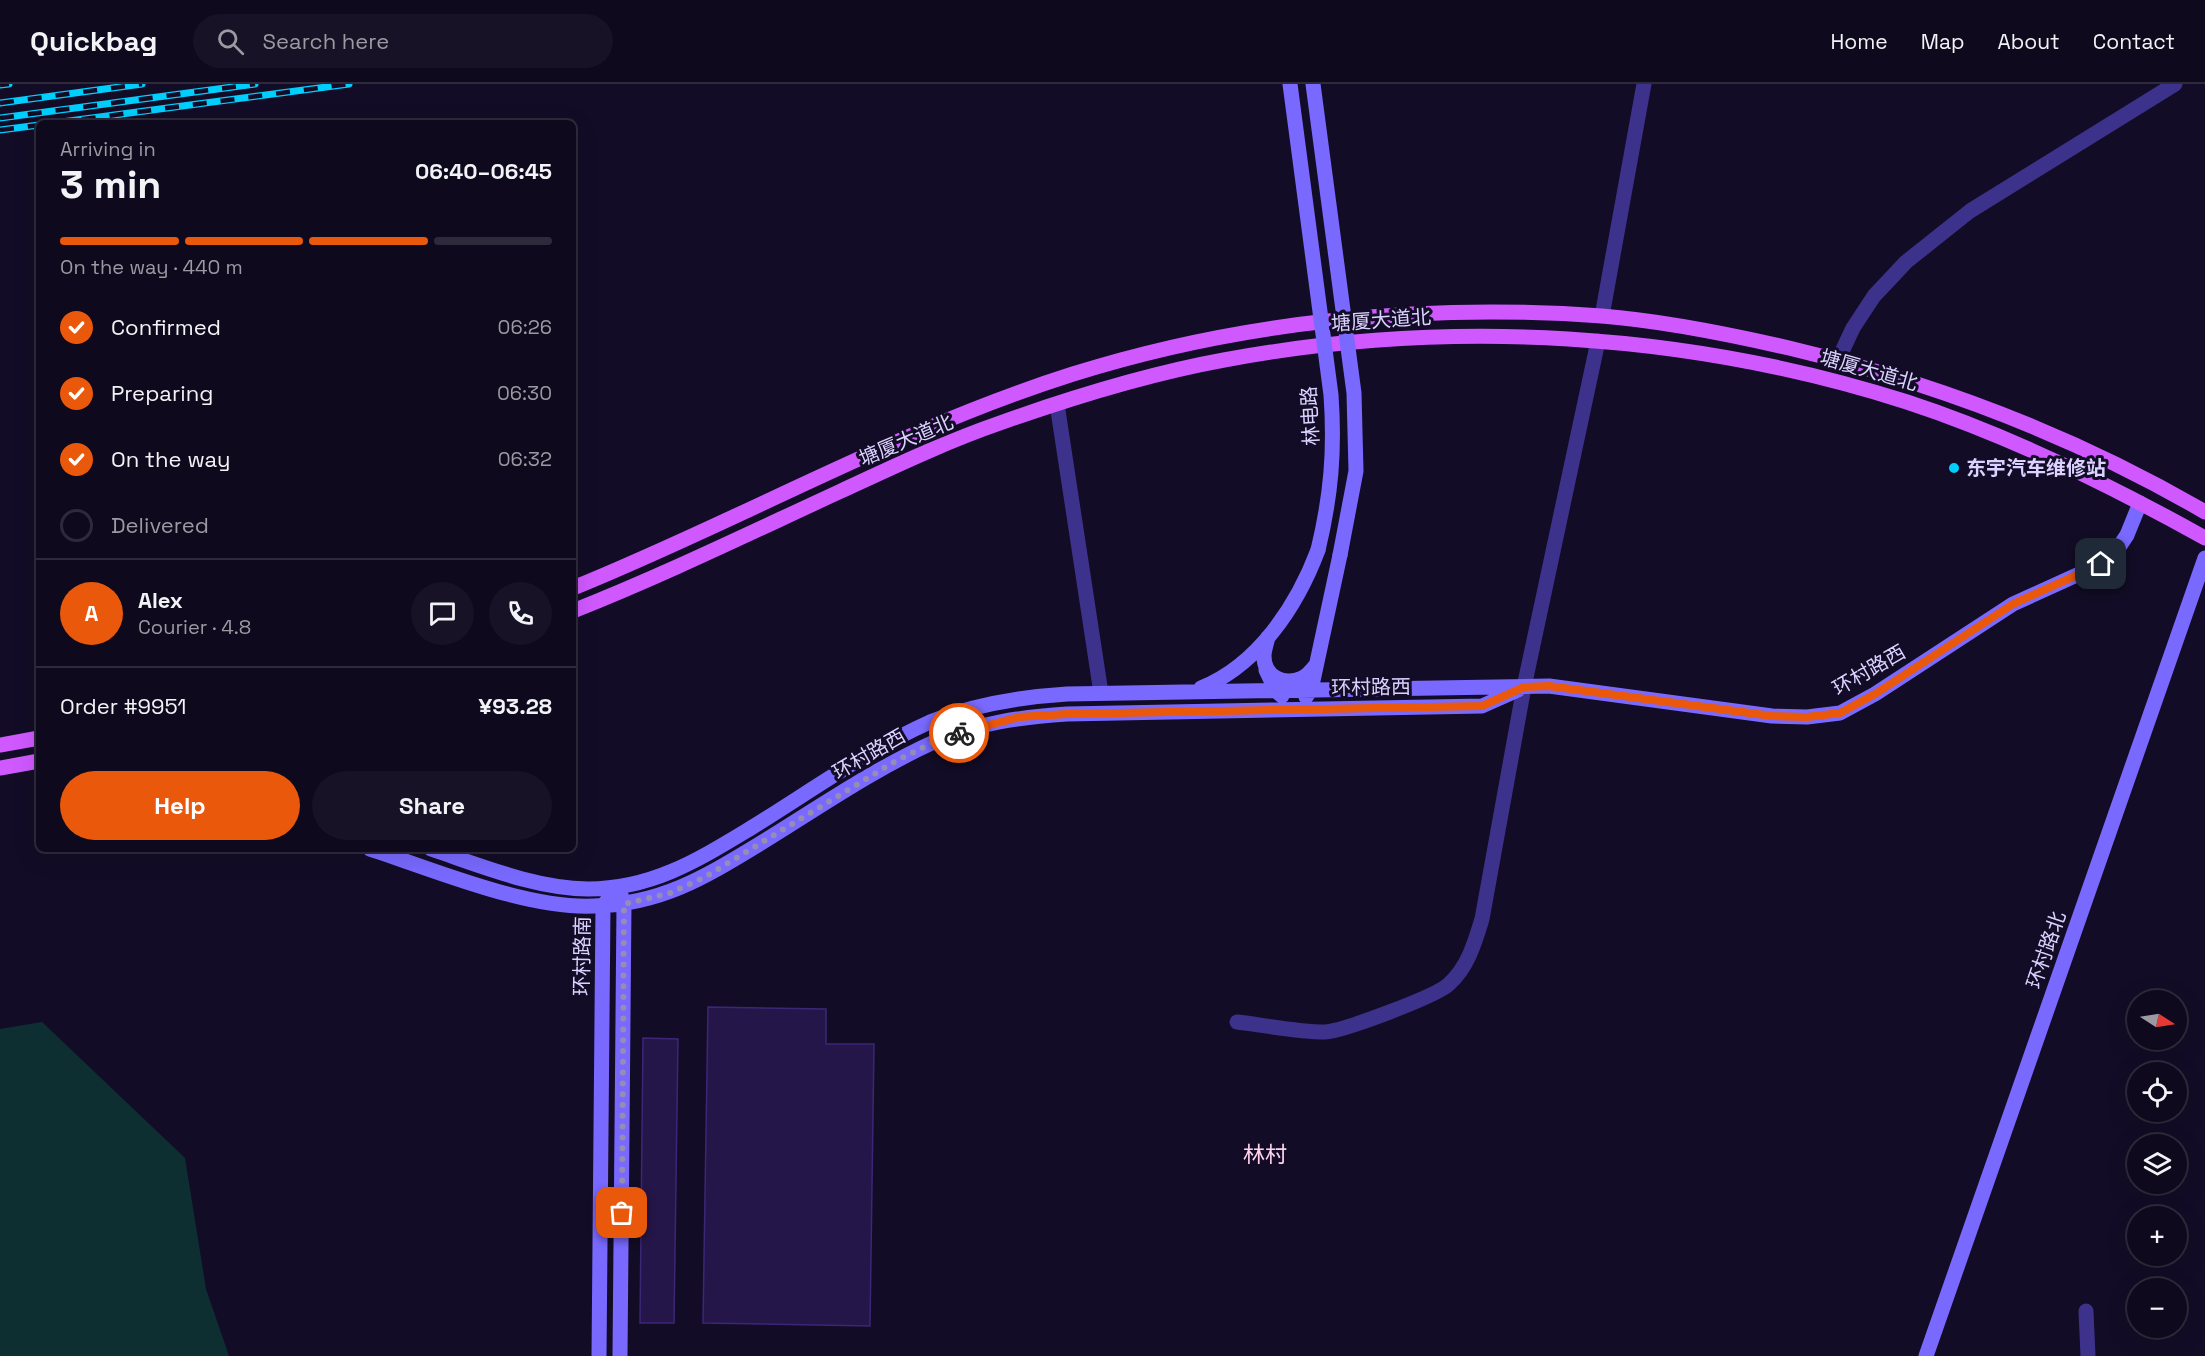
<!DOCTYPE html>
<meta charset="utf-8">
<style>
:root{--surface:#0e091c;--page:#171225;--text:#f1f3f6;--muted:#9b9aa3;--line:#2e2a3b;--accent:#ea580c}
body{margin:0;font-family:"Space Grotesk","Noto Sans SC",sans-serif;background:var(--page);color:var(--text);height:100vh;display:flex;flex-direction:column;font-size:22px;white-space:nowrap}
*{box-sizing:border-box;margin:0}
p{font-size:20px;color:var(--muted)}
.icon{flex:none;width:33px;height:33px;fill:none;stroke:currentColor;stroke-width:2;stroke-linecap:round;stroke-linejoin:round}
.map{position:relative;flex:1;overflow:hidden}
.sheet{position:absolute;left:36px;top:36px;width:540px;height:732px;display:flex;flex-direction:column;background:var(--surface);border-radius:9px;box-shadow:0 6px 24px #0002,0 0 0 2px var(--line)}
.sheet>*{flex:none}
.needle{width:39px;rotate:102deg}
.buttons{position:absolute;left:2127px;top:906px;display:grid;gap:12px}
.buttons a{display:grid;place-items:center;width:60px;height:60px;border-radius:50%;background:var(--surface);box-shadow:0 6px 24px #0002,0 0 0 2px var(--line);font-size:30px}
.pin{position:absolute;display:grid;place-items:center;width:51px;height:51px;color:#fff;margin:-26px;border-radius:12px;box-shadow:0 3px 9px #0006}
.courier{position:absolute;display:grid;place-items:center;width:60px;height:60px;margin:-30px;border:4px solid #ea580c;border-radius:50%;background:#fff;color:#222;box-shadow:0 2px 8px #0007}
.headline em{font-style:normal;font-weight:700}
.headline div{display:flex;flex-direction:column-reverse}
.headline{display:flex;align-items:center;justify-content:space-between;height:102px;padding:0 24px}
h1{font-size:39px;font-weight:700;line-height:45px}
.bar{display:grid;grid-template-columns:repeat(4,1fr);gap:9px 6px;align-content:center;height:72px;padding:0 24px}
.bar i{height:8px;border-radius:4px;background:var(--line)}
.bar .active{background:var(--accent)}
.bar p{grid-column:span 4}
.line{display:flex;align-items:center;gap:15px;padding:0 24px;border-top:2px solid var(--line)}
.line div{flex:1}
.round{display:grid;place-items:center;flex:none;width:63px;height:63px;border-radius:32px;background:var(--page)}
ol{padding:0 24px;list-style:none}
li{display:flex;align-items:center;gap:18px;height:66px}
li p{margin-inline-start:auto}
li .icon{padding:6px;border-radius:50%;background:var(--accent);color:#fff;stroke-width:4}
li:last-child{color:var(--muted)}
li i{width:33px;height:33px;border:3px solid var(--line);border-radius:50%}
.button{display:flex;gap:12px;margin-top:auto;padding:12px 24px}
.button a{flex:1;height:69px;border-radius:36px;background:var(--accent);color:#fff;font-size:24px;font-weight:700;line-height:69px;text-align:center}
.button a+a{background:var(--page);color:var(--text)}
header{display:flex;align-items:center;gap:36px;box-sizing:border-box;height:84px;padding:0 30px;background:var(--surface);border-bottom:2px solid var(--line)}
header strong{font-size:28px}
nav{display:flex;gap:33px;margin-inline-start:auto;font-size:21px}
.search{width:420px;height:54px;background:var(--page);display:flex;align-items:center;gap:15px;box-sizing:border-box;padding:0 21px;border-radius:33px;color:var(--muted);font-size:22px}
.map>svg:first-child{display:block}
.green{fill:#0e2f31}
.building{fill:#251649;stroke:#3d2678;stroke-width:1.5}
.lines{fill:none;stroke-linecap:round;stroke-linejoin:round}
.street{stroke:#3d328b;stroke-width:15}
.secondary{stroke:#7969ff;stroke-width:15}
.primary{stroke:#cf59ff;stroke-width:15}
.rail-casing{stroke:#00cefd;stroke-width:7}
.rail{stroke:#130c26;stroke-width:4.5;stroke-dasharray:14;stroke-linecap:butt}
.secondary-bridge{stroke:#7969ff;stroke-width:15}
.done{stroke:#958db3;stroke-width:6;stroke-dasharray:0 10.8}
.route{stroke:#ea580c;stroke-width:8}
.poi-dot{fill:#00cefd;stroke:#130c26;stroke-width:2}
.labels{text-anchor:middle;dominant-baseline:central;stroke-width:6;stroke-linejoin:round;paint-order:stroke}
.street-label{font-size:20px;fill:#dbd2ff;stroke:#130c26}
.poi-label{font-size:20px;font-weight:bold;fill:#dbd2ff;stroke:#130c26;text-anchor:start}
.quarter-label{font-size:22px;fill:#ffd4eb;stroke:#130c26}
</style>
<header>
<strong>Quickbag</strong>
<div class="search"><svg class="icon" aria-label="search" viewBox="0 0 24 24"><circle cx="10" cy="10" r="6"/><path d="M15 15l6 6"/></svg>Search here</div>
<nav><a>Home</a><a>Map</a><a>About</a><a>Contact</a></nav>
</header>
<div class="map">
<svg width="2205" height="1272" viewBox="0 0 2205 1272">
<rect width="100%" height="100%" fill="#130c26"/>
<path class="green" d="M42,938L185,1074L206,1205L229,1272H0V945Z"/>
<path class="building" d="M708,923L826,925V960H874L870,1242L703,1239Z
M643,954L678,955L674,1239H640Z"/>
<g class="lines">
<path class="street" d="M1602,232L1644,0
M1838,276L1853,244L1874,212L1906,178L1970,127L2175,0
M1057,320L1101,609
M1237,938C1265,941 1296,948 1325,948C1343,947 1437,912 1449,900C1468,883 1475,858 1482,835L1524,603L1598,257
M2086,1227L2088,1272"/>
<path class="secondary" d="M1268,553C1267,558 1264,566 1264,572C1264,593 1284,602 1302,594C1307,592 1312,586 1316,581
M1266,586L1276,607L1282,612
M1201,604C1258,581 1297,522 1318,466
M1306,613L1311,606L1340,471
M370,765C435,786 526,825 594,822C662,820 705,793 761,759C818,724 874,685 934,658C976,639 1022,633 1067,630L1482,622L1518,606
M431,765C482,782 534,804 588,805C652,805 698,776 751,744C808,709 869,665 930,638C975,620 1020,613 1067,610L1549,602L1772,632L1807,633L1840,629L1875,610L2013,520L2101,480L2115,469L2127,451L2140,419
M599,1272L603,821L609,815
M620,1272L624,820L621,811
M1926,1272L2205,474"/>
<path class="primary" d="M573,504C741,436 899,345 1073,290C1242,237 1425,219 1602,232C1665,237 1728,250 1789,264C1935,299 2075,352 2205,428
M573,527C664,491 752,448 841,407C893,383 945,358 1000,339C1073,313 1147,290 1224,276C1450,234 1688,248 1907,318C2011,352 2110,401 2205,454
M0,661L39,654
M0,684L39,677"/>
<g class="rail-casing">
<path id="rail" d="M0,1L9,0
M0,19L142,0
M0,34L255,0
M54,39L349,0
M0,46L39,41"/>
</g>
<use href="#rail" class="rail"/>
<path class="secondary-bridge" d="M1290,0L1331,311C1335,367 1331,412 1318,466
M1313,0L1354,309L1356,387L1340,471"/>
</g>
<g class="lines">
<path class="done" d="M622,1129L624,820L670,809L705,793L894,678L936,657L959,649"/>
<path class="route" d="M959,649L1019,633L1067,630L1482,622L1524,603L1549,602L1772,632L1807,633L1840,629L1875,610L2013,520L2101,480"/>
</g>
<circle class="poi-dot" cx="1954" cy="384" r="6"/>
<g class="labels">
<g class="street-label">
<text transform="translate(1381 236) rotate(-4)">塘厦大道北</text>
<text transform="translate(1869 286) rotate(16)">塘厦大道北</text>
<text transform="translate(1310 332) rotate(-93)">林电路</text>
<text transform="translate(906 356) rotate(-23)">塘厦大道北</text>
<text transform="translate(1869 586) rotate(-30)">环村路西</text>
<text transform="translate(1371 603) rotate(-1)">环村路西</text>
<text transform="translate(869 670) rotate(-30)">环村路西</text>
<text transform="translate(2046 866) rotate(-71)">环村路北</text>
<text transform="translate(582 872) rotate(-89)">环村路南</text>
</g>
<g class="poi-label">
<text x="1966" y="384">东宇汽车维修站</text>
</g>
<g class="quarter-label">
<text x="1265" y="1070">林村</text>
</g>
</g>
</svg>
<div class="buttons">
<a><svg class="needle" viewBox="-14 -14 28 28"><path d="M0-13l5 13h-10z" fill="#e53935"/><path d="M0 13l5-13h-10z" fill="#9b9aa3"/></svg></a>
<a><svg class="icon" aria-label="locate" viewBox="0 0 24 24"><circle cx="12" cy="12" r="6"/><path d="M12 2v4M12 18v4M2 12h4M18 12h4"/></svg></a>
<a><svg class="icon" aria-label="layers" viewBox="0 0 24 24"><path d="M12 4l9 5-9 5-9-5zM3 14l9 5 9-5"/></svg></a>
<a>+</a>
<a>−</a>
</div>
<div class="pin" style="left:622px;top:1129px;background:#ea580c"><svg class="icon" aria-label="bag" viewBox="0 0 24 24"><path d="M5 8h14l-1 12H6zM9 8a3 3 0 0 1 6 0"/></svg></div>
<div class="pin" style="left:2101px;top:480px;background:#1f2937"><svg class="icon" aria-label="home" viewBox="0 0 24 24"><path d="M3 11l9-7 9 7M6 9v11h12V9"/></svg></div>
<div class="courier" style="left:959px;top:649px"><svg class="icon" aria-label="bike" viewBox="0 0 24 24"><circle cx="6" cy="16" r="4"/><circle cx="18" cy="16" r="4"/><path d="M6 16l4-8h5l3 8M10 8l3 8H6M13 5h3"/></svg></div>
<section class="sheet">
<div class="headline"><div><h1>3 min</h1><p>Arriving in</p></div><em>06:40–06:45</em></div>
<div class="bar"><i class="active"></i><i class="active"></i><i class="active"></i><i></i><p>On the way · 440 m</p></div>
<ol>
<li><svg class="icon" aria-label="check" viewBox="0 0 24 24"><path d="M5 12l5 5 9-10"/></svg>Confirmed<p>06:26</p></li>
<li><svg class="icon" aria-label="check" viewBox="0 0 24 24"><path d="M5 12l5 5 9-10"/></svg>Preparing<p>06:30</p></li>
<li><svg class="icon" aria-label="check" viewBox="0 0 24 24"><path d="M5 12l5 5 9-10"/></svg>On the way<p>06:32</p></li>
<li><i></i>Delivered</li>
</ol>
<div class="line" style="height:108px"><b class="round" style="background:var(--accent);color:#fff">A</b><div><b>Alex</b><p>Courier · 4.8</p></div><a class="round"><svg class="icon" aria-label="chat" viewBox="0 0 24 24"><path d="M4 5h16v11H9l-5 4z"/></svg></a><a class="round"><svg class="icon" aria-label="phone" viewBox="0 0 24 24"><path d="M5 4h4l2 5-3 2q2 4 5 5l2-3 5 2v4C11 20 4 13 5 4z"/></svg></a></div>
<div class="line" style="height:78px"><div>Order #9951</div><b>¥93.28</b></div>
<div class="button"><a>Help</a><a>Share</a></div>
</section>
</div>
